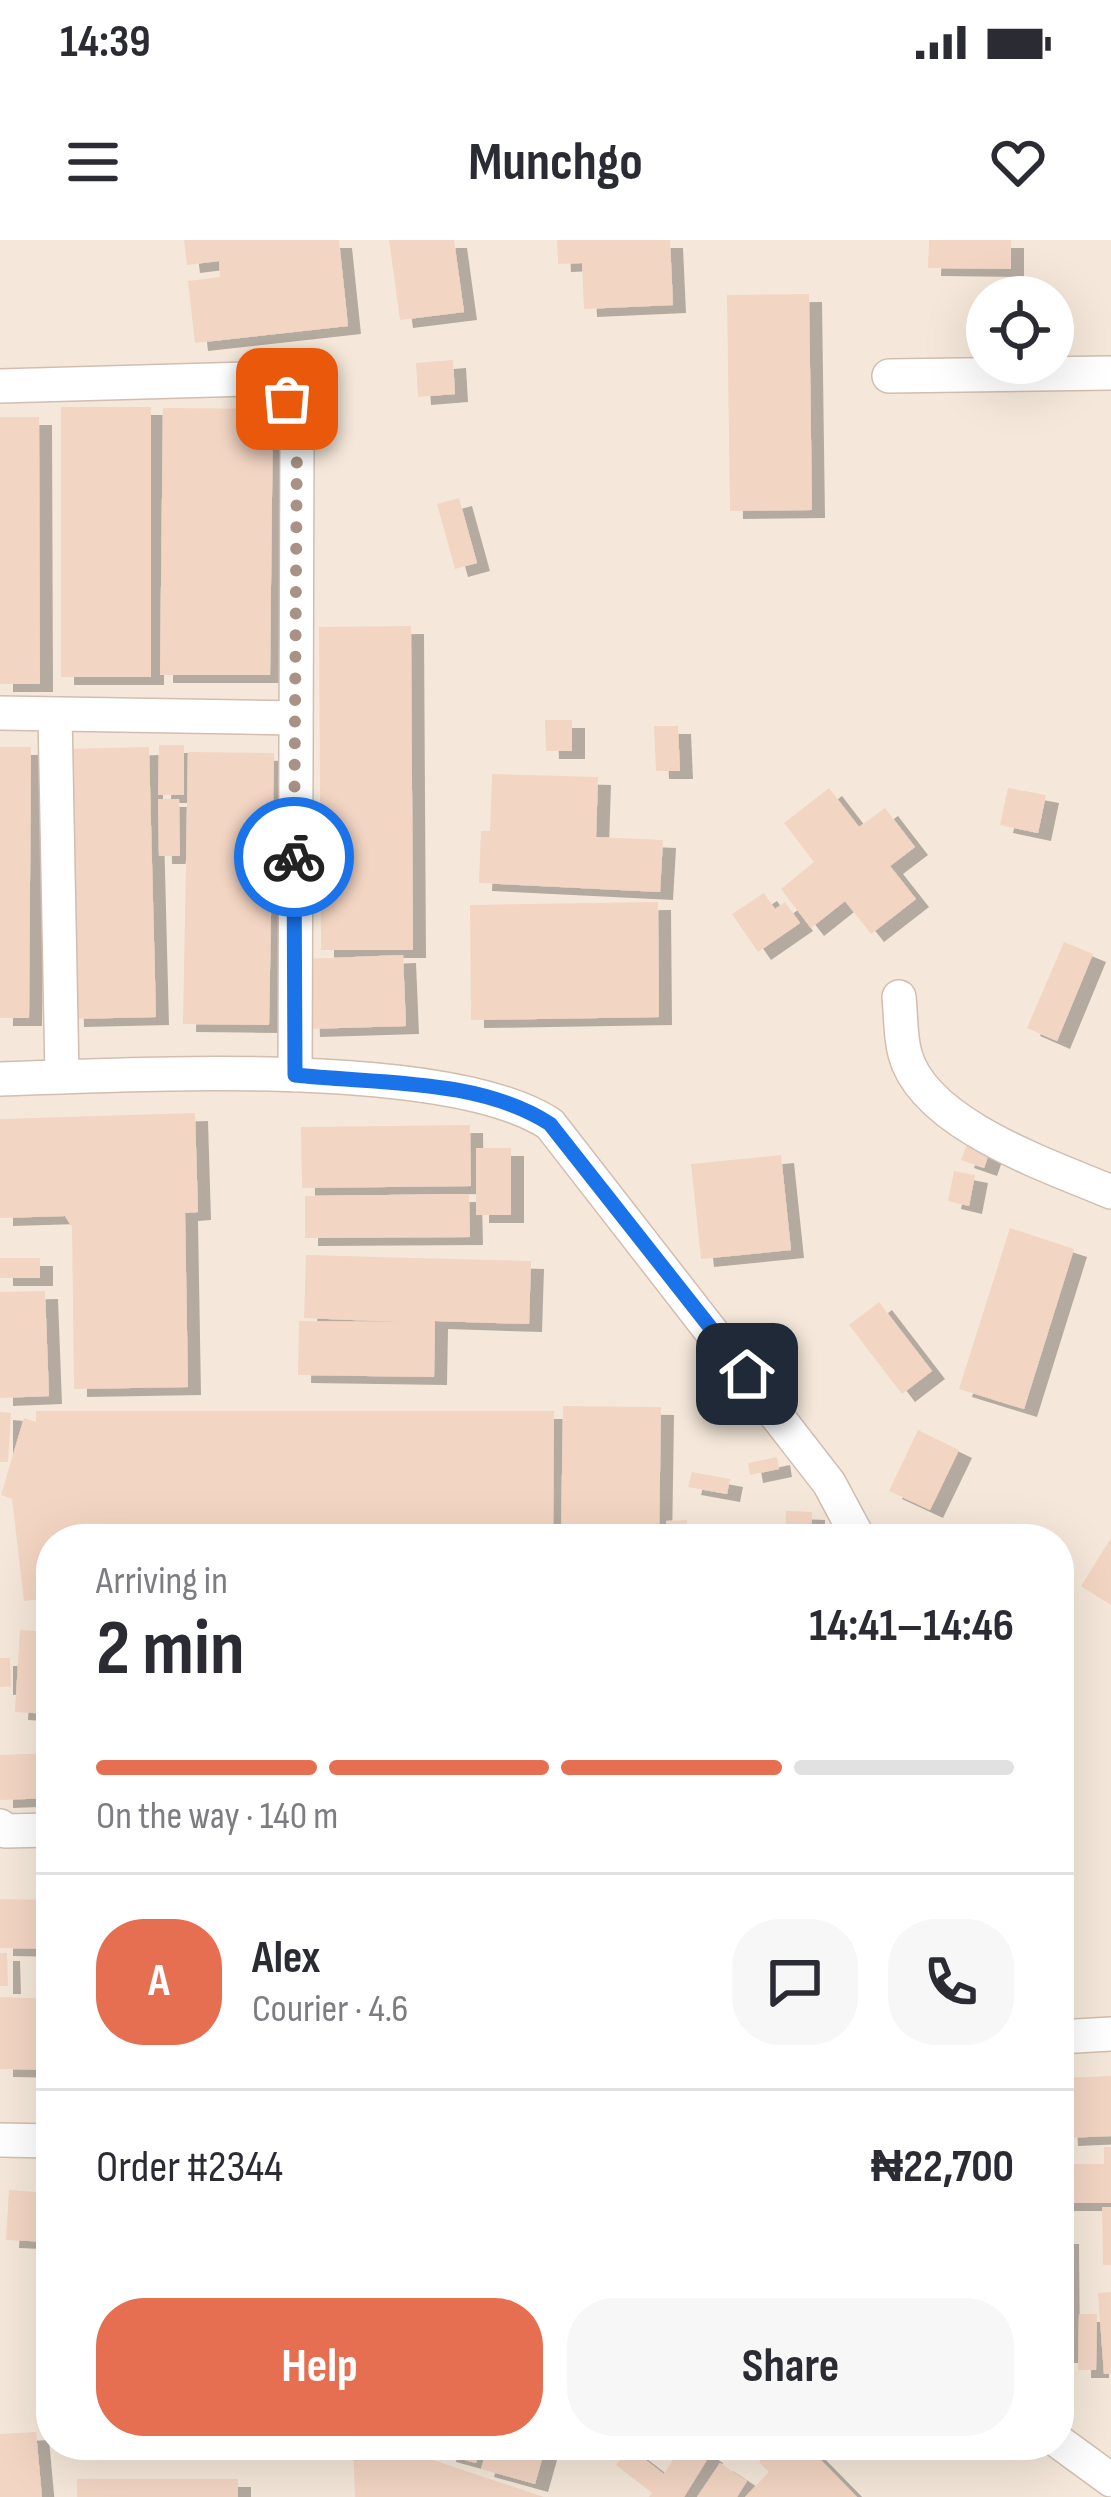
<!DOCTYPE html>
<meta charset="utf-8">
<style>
:root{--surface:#fff;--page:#f7f7f7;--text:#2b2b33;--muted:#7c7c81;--line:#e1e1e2;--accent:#e76f51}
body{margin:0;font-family:"Sofia Sans Condensed",sans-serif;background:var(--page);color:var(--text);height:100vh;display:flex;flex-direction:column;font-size:45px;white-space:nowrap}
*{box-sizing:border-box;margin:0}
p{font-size:39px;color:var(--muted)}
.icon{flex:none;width:66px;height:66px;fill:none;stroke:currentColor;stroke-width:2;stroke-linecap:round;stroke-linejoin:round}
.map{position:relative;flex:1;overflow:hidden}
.panel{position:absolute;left:36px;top:1284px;width:1038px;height:936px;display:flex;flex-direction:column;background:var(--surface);border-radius:48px;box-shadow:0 12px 48px #0002}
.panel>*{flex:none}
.fabs{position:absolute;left:966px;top:36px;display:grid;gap:24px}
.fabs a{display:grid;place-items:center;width:108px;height:108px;border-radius:50%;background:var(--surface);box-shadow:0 12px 48px #0002;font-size:60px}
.pin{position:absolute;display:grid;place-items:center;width:102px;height:102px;color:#fff;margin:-51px;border-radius:24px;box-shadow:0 6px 18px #0006}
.courier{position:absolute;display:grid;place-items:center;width:120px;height:120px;margin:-60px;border:9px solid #1a73e8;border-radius:50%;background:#fff;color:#222;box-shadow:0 3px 15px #0007}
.headline em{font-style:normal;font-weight:700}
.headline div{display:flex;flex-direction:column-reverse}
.headline{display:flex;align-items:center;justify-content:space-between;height:204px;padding:0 60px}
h1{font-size:78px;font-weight:700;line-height:90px}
.bar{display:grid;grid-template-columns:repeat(4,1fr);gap:18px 12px;align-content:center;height:144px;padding:0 60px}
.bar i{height:15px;border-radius:9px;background:var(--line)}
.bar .current{background:var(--accent)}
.bar p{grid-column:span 4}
.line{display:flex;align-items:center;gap:30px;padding:0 60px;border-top:3px solid var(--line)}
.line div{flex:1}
.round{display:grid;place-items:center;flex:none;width:126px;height:126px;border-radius:48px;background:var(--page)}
.action{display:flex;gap:24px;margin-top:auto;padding:24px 60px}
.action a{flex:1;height:138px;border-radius:48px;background:var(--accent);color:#fff;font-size:48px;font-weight:700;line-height:138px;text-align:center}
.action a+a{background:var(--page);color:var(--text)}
.status{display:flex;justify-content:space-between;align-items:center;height:84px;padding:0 60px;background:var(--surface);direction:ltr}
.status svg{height:33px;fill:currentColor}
header{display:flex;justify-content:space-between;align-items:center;height:156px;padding:0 60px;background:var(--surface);font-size:54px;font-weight:700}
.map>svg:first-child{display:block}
.residential{fill:#f5e8da;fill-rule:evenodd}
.building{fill:#f3d5c3;filter:url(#shadow)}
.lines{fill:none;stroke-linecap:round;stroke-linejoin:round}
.street-casing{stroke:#d1beb0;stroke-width:36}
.street{stroke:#fff;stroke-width:33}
.done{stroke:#a89285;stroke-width:12;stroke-dasharray:0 21.6}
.route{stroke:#1a73e8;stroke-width:15}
</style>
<div class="status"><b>14:39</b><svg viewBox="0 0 49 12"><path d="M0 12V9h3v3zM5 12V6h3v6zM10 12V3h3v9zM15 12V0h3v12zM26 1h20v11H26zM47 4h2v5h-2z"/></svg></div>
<header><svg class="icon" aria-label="menu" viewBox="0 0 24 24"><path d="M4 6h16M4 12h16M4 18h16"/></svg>Munchgo<svg class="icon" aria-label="heart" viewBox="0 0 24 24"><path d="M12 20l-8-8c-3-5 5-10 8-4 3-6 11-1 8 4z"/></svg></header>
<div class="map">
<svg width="1111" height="2257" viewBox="0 0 1111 2257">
<defs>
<filter id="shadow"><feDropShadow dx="13" dy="8" stdDeviation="0" flood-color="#0004"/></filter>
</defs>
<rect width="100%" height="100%" fill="#fdf6ec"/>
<path class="residential" d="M0,0H1111V2257H0ZM987,57H1053V123H987ZM51,1299H1059V2205H51Z"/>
<path class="building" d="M184,0H339L348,86L195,103L188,41L220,37L219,21L187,25Z
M389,0H454L464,72L400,80Z
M557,0H670L673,65L584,69L582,23L558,24Z
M929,0H1011V29L928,28Z
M809,54L812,270L730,271L727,55Z
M453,120L455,154L418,157L416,123Z
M61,167H151V437H61Z
M163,168L273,169L270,435H160Z
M0,177H39L40,444H0Z
M459,258L477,323L455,329L437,264Z
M411,386L413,710H321L319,387Z
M545,480H572V511H546Z
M654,486H678L680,531H656Z
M159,505H184V555H158Z
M0,507H31L29,778H0Z
M149,507L156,777L71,779L64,509Z
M188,512L274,513L269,785L183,784Z
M492,534L598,537L596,597L663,600L660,652L479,643L481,591H490Z
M829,548L859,587L885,568L915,607L890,626L916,659L871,694L845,661L811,688L781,649L814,622L784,583Z
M1008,548L1046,555L1038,593L1000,585Z
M158,559H179L180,616H159Z
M764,653L775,669L785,662L800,683L758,712L732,674Z
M658,662L659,777L471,780L470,665Z
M1064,702L1093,714L1057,801L1027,788Z
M403,715L406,786L307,789L305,719Z
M195,873L198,972L185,973L188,1147L74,1149L72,987L65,976L0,978V879Z
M470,885L471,946L302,948L301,887Z
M969,899L991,908L984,928L961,920Z
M476,908H511V975H476Z
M781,915L791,1010L701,1019L691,924Z
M954,931L975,935L969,966L948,961Z
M469,954L470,997L305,998V956Z
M1010,988L1074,1009L1024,1169L959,1149Z
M306,1015L531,1021L529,1084L435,1081L434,1137L298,1135L299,1081L401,1082L304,1078Z
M0,1018H40V1038H0Z
M45,1051L49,1156L0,1158V1052Z
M879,1062L932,1131L902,1154L849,1085Z
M563,1166L661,1167L659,1299H561Z
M36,1171H554L553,1299H51V1358L24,1361L12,1259L1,1255L24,1178L36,1182Z
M0,1172L11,1173L8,1222H0Z
M918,1190L959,1210L930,1270L889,1251Z
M777,1217L779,1229L750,1235L748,1223Z
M692,1232L730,1239L727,1254L688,1247Z
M786,1271L812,1272L811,1299H785Z
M687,1280V1289H708V1299H666V1281Z
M769,1291V1299H713V1293Z
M1111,1298V1365L1081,1346Z
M20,1390L51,1392V1474L15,1472Z
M0,1418H10L11,1446L0,1447Z
M51,1513V1558L0,1560V1515Z
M0,1659L51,1660V1709L0,1708Z
M0,1713H7L8,1746H0Z
M0,1757L51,1759V1830L0,1829Z
M1111,1836V1896L1065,1898L1062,1838Z
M1104,1907H1111V1963H1059V1924H1104Z
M9,1950L51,1953V2002L6,2000Z
M1102,1967H1111V2025H1103Z
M1059,1996H1066L1067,2115H1059Z
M1111,2052V2134H1104L1098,2053Z
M1079,2074H1097L1096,2130H1078Z
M36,2192L42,2257H0V2194Z
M353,2205H388L544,2257H355Z
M445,2205H481L476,2223L443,2214Z
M488,2205H546L535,2244L481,2229Z
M655,2205H694L710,2215L684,2257H649L652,2253L616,2225L630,2208L664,2234L674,2218Z
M775,2205H806L857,2257H745L769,2232L759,2222Z
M720,2223L747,2241L737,2257H697Z
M77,2239H238V2257H77Z"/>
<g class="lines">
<g class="street-casing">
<path id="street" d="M889,136L1111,133
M0,146L248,139C282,147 288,161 297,193L295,835
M0,473L293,478
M55,474L62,837
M899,757C901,775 900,796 905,814C924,885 1050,926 1111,952
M0,839C131,835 446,816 550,884L829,1243L859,1299
M0,1586L5,1591L51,1590
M1059,1797L1111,1794
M0,1900L51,1901
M1059,2202L1111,2240"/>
</g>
<use href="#street" class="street"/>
</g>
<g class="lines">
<path class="done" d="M287,159L297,194L294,617"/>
<path class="route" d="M294,617L295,835C378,844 479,838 550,884L747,1134"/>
</g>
</svg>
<div class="fabs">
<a><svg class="icon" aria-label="locate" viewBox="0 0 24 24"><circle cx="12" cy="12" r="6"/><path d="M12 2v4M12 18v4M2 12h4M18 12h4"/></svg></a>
</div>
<div class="pin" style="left:287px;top:159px;background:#ea580c"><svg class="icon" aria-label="bag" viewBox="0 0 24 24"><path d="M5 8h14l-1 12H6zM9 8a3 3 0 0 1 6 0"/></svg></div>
<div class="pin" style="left:747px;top:1134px;background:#1f2937"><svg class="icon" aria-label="home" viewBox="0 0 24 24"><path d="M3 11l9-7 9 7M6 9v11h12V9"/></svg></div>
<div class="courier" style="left:294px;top:617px"><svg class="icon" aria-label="bike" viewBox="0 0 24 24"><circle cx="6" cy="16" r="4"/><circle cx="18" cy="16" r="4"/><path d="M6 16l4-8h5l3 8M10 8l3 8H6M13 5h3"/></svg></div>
<section class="panel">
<div class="headline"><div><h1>2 min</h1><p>Arriving in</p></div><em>14:41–14:46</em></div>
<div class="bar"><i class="current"></i><i class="current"></i><i class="current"></i><i></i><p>On the way · 140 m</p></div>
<div class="line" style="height:216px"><b class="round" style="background:var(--accent);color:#fff">A</b><div><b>Alex</b><p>Courier · 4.6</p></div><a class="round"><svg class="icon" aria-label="chat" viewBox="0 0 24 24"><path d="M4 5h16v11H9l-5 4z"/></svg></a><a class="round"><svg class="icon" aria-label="phone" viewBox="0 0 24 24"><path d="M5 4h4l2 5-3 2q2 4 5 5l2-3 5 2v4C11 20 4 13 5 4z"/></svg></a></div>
<div class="line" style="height:156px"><div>Order #2344</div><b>₦22,700</b></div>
<div class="action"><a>Help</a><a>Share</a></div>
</section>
</div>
